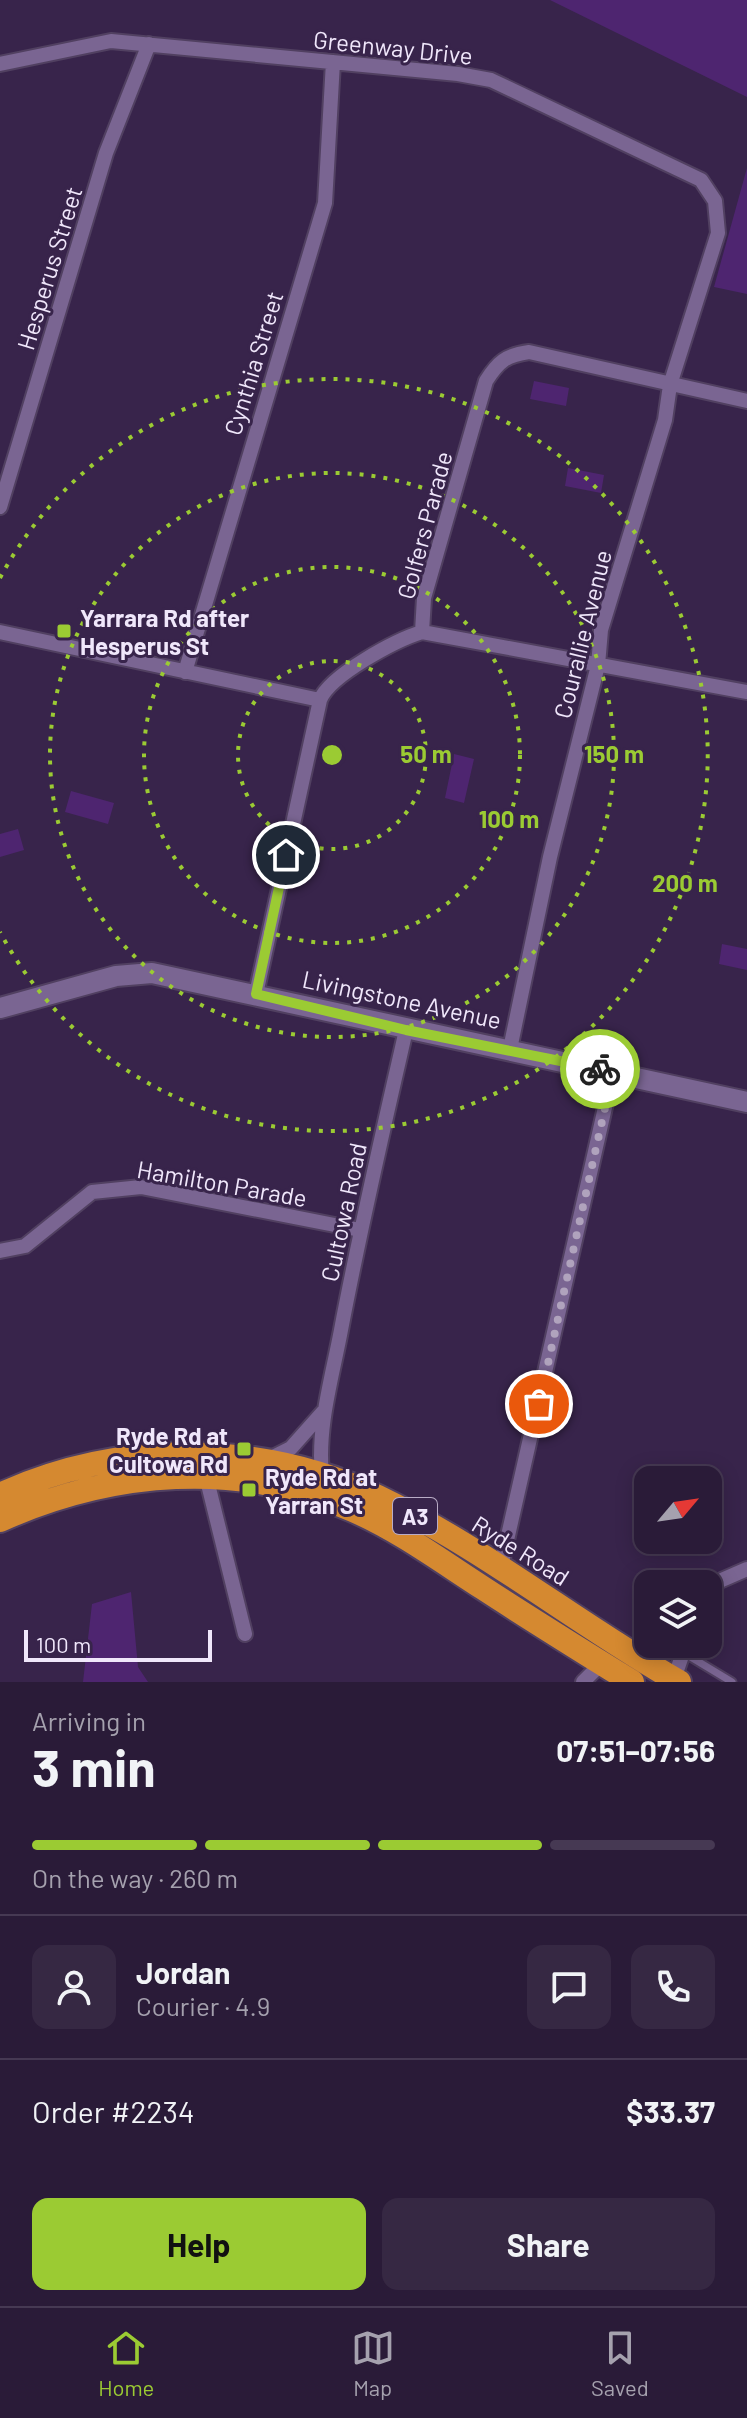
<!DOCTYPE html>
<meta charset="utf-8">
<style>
:root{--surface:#2a1b38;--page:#362843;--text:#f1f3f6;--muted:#a5a1ae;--line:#463953;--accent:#9bcb33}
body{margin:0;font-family:Barlow,sans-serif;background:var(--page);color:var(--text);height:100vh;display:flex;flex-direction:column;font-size:30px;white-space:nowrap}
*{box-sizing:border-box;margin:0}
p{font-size:26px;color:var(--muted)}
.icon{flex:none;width:44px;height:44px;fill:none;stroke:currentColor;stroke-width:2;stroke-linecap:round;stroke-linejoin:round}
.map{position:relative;height:1682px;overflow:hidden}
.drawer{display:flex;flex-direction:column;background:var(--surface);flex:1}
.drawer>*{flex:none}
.needle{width:52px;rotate:61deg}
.controls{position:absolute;left:634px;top:1466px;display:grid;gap:16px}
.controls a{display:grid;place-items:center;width:88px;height:88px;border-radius:16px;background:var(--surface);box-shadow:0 4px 20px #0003,0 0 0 2px var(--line);font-size:40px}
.scale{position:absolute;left:24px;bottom:20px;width:188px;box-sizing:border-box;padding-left:8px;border:4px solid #f0e7fb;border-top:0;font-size:22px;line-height:28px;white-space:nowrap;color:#f0e7fb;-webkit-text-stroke:6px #38244b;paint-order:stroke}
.pin{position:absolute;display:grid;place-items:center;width:68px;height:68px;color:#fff;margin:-34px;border:4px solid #fff;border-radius:50%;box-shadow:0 2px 8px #0007}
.courier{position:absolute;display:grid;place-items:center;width:80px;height:80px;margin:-40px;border:6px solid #9bcb33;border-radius:50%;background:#fff;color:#222;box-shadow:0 2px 10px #0007}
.headline em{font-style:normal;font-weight:700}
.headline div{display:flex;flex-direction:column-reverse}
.headline{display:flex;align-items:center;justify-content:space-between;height:136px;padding:0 32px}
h1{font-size:52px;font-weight:700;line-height:60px}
.bar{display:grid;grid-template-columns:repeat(4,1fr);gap:12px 8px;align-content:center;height:96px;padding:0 32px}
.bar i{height:10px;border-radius:6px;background:var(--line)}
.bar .on{background:var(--accent)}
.bar p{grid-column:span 4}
.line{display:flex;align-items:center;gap:20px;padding:0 32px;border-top:2px solid var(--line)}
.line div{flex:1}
.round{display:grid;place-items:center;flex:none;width:84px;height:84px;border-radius:16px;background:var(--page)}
.button{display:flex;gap:16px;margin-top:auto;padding:16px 32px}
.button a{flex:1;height:92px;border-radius:16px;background:var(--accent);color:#111;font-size:32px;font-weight:700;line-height:92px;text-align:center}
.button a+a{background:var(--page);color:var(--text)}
.dock{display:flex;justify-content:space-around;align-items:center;height:112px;border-top:2px solid var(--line);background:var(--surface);font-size:22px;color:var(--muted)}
.dock a{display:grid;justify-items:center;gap:4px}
.dock .on{color:var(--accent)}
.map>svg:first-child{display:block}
.green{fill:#4e2570}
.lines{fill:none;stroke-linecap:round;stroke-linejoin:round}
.lane-casing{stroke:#514061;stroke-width:11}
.street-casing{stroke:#514061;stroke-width:18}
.secondary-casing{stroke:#514061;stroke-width:24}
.highway-casing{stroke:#514061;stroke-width:28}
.lane{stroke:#7a6592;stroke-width:7}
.street{stroke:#7a6592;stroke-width:14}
.secondary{stroke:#7a6592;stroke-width:20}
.highway{stroke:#d58930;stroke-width:24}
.done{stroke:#b0a3bd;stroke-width:8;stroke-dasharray:0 14.4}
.route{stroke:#9bcb33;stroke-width:10}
.ring{fill:none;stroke:#9bcb33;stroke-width:4;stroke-dasharray:4 8}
.poi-dot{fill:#9bcb33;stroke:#38244b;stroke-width:3}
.labels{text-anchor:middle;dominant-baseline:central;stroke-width:6;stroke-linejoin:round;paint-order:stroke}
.shield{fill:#38244b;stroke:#b9acc6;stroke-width:2}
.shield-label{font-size:22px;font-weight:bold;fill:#f0e7fb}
.street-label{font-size:24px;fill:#f0e7fb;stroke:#38244b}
.poi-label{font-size:24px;font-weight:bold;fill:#f0e7fb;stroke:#38244b;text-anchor:start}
.centre{fill:#9bcb33;stroke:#38244b;stroke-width:4}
.ring-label{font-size:24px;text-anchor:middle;font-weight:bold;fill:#9bcb33;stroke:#38244b;stroke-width:6;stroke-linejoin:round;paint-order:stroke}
</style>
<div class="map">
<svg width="747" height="1682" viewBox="0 0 747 1682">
<rect width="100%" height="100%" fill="#38244b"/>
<path class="green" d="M550,0H747V97Z
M747,168V294L714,287Z
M534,381L569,388L566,406L530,399Z
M568,468L604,475L601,493L565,486Z
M454,754L474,759L464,803L445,798Z
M71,791L114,803L108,824L65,812Z
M18,829L24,850L0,857V834Z
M722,944L747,949V970L719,964Z
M131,1592L138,1667L148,1682H83L92,1604Z"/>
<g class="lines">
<g class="lane-casing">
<path id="lane" d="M684,1653L732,1682"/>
</g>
<g class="street-casing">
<path id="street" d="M0,64L111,41L458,74L491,80L701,180L715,201L718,233L670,385L665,420L601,630L598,665L550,857L510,1049
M0,507L106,153L149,44
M0,632L320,700
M422,632L424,598L486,381C498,362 506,355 529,352L747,401
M185,672L325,203L333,62
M256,994L320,700C330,675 396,640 422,632L747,692
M0,1251L25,1246L92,1192L141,1187L360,1230
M267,1460L291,1448L323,1412
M322,1475C317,1427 332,1378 341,1330C360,1229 383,1130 406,1030
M206,1476L245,1634
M500,1571L613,1072
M708,1586L747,1569
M674,1679L686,1644
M583,1682L605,1660"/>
</g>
<g class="secondary-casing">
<path id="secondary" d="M0,1008L116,976L152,973L747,1102"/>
</g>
<g class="highway-casing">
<path id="highway" d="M0,1495C117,1441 261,1440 378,1497C484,1548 577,1624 679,1682
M0,1520C112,1470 239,1459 353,1510C399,1530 441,1561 483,1588C532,1620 582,1651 632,1682"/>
</g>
<use href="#lane" class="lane"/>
<use href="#street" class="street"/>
<use href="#secondary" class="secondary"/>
<use href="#highway" class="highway"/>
</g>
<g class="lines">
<path class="done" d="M539,1404L613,1072L600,1069"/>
<path class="route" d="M286,855L256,994L406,1030L600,1069"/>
</g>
<g class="ring">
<circle cx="332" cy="755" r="94"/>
<circle cx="332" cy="755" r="188"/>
<circle cx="332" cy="755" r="282"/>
<path d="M0 578A376 376 0 1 1 0 932"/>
</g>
<g class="poi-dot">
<rect x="56" y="623" width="16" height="16" rx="4"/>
<rect x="236" y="1441" width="16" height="16" rx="4"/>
<rect x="241" y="1482" width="16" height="16" rx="4"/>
</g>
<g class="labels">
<rect class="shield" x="393" y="1498" width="44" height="36" rx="6"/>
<g class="shield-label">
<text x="415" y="1516">A3</text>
</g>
<g class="street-label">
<text transform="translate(393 47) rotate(6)">Greenway Drive</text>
<text transform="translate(49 268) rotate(-73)">Hesperus Street</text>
<text transform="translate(253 363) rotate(-73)">Cynthia Street</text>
<text transform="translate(424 525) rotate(-75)">Golfers Parade</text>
<text transform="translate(582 634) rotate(-76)">Courallie Avenue</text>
<text transform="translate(402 999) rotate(12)">Livingstone Avenue</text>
<text transform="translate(222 1183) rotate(10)">Hamilton Parade</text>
<text transform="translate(343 1212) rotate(-78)">Cultowa Road</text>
<text transform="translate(521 1550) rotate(32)">Ryde Road</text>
</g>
<g class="poi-label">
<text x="80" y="617">Yarrara Rd after<tspan x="80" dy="28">Hesperus St</tspan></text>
<text x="228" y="1435" text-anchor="end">Ryde Rd at<tspan x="228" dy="28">Cultowa Rd</tspan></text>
<text x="265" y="1476">Ryde Rd at<tspan x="265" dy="28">Yarran St</tspan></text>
</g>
</g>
<circle cx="332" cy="755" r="12" class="centre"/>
<g class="ring-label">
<text x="426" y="763">50 m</text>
<text x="614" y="763">150 m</text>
<text x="509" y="828">100 m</text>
<text x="685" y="892">200 m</text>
</g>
</svg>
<div class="controls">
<a><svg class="needle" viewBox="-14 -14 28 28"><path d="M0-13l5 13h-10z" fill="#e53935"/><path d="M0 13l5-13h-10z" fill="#a5a1ae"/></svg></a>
<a><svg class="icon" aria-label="layers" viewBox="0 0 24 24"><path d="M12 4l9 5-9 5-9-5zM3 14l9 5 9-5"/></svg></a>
</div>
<div class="scale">100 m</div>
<div class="pin" style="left:539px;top:1404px;background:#ea580c"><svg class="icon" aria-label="bag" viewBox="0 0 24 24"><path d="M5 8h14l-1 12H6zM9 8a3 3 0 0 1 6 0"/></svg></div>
<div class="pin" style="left:286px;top:855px;background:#1f2937"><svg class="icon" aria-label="home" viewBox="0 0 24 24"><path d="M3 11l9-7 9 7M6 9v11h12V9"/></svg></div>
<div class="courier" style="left:600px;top:1069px"><svg class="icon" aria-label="bike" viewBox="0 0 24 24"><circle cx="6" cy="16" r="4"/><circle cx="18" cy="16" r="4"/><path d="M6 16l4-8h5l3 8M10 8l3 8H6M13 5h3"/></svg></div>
</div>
<section class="drawer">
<div class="headline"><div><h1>3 min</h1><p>Arriving in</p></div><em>07:51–07:56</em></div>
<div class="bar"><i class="on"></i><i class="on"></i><i class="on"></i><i></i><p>On the way · 260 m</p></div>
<div class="line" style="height:144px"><a class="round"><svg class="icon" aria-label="person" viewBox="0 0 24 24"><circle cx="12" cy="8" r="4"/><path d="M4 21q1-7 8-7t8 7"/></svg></a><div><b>Jordan</b><p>Courier · 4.9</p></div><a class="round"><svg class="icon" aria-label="chat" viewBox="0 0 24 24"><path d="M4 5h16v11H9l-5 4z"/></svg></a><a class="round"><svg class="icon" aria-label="phone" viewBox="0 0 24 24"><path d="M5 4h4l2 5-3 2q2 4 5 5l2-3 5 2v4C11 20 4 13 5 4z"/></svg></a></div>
<div class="line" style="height:104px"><div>Order #2234</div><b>$33.37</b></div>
<div class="button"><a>Help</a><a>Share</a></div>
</section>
<nav class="dock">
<a class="on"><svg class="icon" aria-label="home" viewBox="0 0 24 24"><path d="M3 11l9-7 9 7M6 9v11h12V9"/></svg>Home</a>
<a><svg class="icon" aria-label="map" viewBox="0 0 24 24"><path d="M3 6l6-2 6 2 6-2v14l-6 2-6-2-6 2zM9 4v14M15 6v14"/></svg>Map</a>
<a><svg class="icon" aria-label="saved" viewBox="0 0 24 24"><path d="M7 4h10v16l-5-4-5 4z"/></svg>Saved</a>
</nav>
